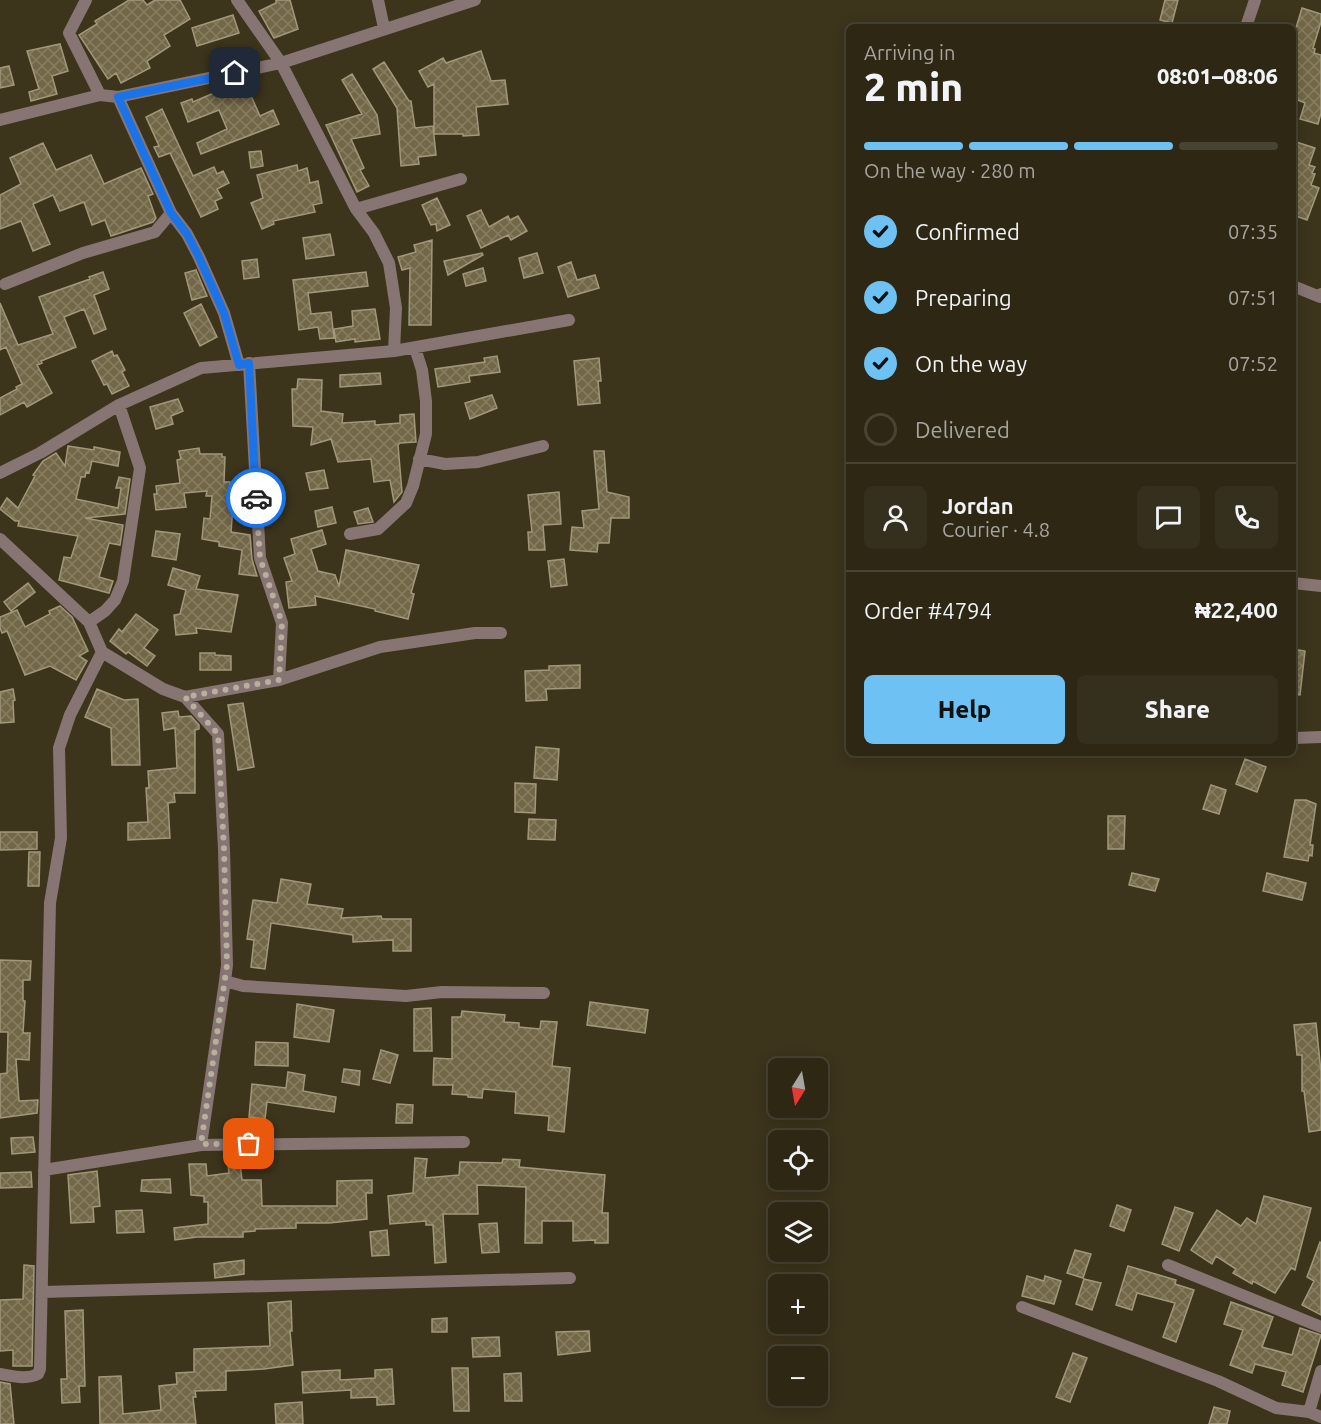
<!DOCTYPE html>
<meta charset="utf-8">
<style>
:root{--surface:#2d2714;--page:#352f1d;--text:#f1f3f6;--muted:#a7a5a0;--line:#484434;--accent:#6ec2f3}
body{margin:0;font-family:Ubuntu,sans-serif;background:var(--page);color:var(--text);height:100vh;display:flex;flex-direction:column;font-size:22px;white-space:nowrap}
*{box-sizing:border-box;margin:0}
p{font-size:20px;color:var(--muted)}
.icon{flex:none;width:33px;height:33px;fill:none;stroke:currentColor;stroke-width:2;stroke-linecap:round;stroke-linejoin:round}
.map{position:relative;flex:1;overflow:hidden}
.side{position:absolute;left:846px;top:24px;width:450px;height:732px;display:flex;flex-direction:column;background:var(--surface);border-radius:9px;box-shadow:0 3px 15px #0003,0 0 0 2px var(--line)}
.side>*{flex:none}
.needle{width:39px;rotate:191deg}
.buttons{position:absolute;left:768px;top:1058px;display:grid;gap:12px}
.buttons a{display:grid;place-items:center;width:60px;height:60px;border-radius:9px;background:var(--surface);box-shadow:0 3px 15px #0003,0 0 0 2px var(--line);font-size:30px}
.pin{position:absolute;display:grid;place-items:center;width:51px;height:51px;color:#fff;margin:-26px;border-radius:12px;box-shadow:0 3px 9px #0006}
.courier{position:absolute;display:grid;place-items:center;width:60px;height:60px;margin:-30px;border:4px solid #1a73e8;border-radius:50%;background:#fff;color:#222;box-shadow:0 2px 8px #0007}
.headline em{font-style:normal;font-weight:800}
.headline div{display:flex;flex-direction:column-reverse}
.headline{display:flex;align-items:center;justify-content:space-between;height:102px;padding:0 18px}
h1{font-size:39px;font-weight:800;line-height:45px}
.bar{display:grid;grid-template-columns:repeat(4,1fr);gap:9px 6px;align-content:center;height:72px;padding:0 18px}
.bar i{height:8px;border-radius:4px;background:var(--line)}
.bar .current{background:var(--accent)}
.bar p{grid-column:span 4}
.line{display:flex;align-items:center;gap:15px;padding:0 18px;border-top:2px solid var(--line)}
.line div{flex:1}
.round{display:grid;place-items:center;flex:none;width:63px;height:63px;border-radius:9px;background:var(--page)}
ol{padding:0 18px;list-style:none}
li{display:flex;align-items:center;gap:18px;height:66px}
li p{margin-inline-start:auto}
li .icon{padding:6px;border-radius:50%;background:var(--accent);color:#111;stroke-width:4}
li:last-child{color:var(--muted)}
li i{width:33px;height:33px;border:3px solid var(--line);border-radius:50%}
.button{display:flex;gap:12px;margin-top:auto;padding:12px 18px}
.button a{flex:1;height:69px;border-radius:9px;background:var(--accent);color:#111;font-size:24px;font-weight:800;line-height:69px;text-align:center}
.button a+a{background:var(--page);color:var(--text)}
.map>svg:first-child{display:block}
.building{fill:url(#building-cross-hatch);stroke:#a1987c;stroke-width:1.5}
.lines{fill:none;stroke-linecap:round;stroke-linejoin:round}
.minor{stroke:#877573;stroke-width:12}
.done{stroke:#b6b09d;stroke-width:6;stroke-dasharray:0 10.8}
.route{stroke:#1a73e8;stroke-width:8}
</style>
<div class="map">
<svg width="1321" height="1424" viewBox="0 0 1321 1424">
<defs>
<pattern id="building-cross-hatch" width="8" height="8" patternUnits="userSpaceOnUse" patternTransform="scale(1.5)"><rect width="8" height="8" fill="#726848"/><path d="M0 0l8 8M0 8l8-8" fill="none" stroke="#877e62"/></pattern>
</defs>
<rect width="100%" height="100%" fill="#3c341b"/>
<path class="building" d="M129,0H143L147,5L155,0H180L190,19L164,35L170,46L147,61L150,68L121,83L116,73L108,79L79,35L97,24L95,21Z
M276,0H290L298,29L274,38L259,11L276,3Z
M1165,0H1178L1172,23L1160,20Z
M1302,8L1321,14V22L1313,48L1315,49L1314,53L1321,55V113L1318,124L1300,119L1305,103L1293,98V52L1296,40L1293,38Z
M233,15L239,33L197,46L192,28Z
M60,44L68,71L52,76L57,94L31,101L29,92L39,89L27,51Z
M481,51L491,81L505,80L508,104L476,107L479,135L463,136V134H434V84L428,87L419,71L443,58L446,63Z
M384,62L409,101H411L415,128L433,126L436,155L418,157L419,164L401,166L397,108L373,69Z
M9,66L14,85L0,88V68Z
M352,74L377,115L380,134L351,139L364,168L360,170L369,186L357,192L326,125L362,114L342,80Z
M244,80L260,116L273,110L279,124L201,154L197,143L227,129L219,110L188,122L181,103L192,99L193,102Z
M162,109L193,176L214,167L217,174L223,171L229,183L217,189L222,198L215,201L218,209L201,217L170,153L159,157L154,147L159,146L146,117Z
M1293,141L1315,148L1309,165L1315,167L1312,173L1315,174L1311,185L1319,188L1307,220L1293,215Z
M43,143L56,170L91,155L104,184L141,168L153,194L148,196L156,218L153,222L111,236L105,220L92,225L84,202L60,211L53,195L33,204L50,244L33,251L21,221L0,229V195L21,184L10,158Z
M261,151L263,166L251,168L249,152Z
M297,165L298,171L307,168L310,183L318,181L322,203L313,205L315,212L273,221L274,224L262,229L251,203L263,198L257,175Z
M437,198L450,225L437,231L436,224L431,225L422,205Z
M481,210L489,227L508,216L510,220L518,216L527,231L511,240L508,235L481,248L467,216Z
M330,234L334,255L306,259L303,238Z
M432,240L431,325H409L410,268L402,270L398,257L416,252L414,245Z
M482,253L483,255L448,275L444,261Z
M537,253L543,273L524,278L519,258Z
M257,259L259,277L244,279L242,261Z
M571,262L577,280L595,275L599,288L568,297L558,267Z
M483,268L486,281L466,286L463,274Z
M196,270L207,296L192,300L185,273Z
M103,272L109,289L94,295L106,329L94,334L84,309L64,317L76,347L41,361L42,363L37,365L52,393L27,407L24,402L0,415V398L17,389L16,387L22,384L6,347L0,350V303L18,345L53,334L39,297L90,279L89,277Z
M366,272L368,286L308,293L311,314L331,312L334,338L320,339L318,327L299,330L293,280Z
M201,304L217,337L200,346L184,313Z
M375,309L380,339L355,342V339L336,342L334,329L353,326L352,311Z
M112,351L114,356L117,355L125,370L122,372L129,386L112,394L107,384L104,385L92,361Z
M497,356L500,372L469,376L470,382L438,387L435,369L485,362L484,358Z
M599,358L601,381H598L600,403L578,405L574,361Z
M380,373L381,384L340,387V375Z
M298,379L322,380L321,411L343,414L342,423L375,421V425L400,423V415L414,414L416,442L400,443L398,445L402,492L394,502L390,480L374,482L371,459L338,462L331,439L311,445L313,427L293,426L292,389H297Z
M492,395L497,408L470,419L465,403Z
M178,399L183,411L171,416L173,424L156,429L150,407Z
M68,446L94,450V447L120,452L118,466L92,461L89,473L86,472L85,477H81L76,499L118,508L121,488H116L119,477L130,479L125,514L85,518L123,525L120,545L109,543L99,577L113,581L109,593L59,580L64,557L71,558L78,536L18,526L19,521H15L0,509L7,498L18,508L35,476L33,475L43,461L56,453L65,466Z
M199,448L200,454H222V457H225L224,482H230L228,506H233L231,532L250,535L252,559L257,576L239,574L242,550L219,546V542L202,539L204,518L210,519L212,496H206L207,491L184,493L186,507L156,510L154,494H157L156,486L180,483L177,460L181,459L179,451Z
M594,451H604L607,492L629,497V518H611L609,543H598L597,552L570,550L572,527L584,528L582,511L599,509Z
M324,470L328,488L310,490L306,473Z
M559,492L561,524L543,525L545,550H529L528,532H532L528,495Z
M332,507L336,523L318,527L315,511Z
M368,508L373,522L358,524L354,512Z
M322,530L326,544L311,549L318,571L335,575L339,586L346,550L419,565L411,593L414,594L408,619L375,611V609L315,596L316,605L289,608L286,582L292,581L284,558L295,554L291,539Z
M156,531L180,534L176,560L152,556Z
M564,559L567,585L551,587L548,561Z
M173,568L200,576L196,589L238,595L231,632L196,628L197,633L176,635L174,615L180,614L186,590L168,585Z
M28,583L35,592L11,611L4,602Z
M60,606L72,617L88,651L79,656L87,661L76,680L50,666L25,675L7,631L2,633L0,628V617L17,610L25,627L50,614L49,611Z
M136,614L158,630L144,648L155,656L147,666L128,652L126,654L110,641L119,629L122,632Z
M1293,649L1305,651L1300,695L1293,694Z
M200,653H215V655L231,656V670H200Z
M580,665V688L546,689L547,700L526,701L525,671L549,670V666Z
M13,689L15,700L13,701L14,722L0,723V692Z
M97,689L124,700L138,699L140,765H112L111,728L85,717Z
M243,703L254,767L238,770L228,705Z
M178,711L179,717L191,716L199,725V729L195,730V793H174L175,802L168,803L170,838L128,840V823L148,822L146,788H149L148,771L177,768L175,728L164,730L162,713Z
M536,747L559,749L557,780L534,778Z
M1245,759L1266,767L1257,792L1236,784Z
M515,783L536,784L535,813L515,812Z
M1211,785L1226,790L1219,814L1203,809Z
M1295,800H1306L1316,804L1310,845H1313L1312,856L1309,855L1308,861L1284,857Z
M1108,816H1125L1124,849H1108Z
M529,819L556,820L555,840L528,839Z
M0,832H37V849L0,850Z
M29,852H40L39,886H28Z
M1132,873L1159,879L1155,891L1129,885Z
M1267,873L1306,883L1302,900L1263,891Z
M281,879L311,884L307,904L343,909L341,918L381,916L382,919H411V951H393V940L353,942V935L271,923L265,969L251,967L254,940L247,939L253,900L277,903Z
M0,960L31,961L30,980H23V1001H25L23,1033H30L29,1060L16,1059L19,1101L38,1100L37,1113L0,1118V1074L7,1073L8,1032H0Z
M590,1002L648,1010L645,1033L587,1025Z
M297,1004L334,1010L329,1042L294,1037Z
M431,1008L432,1051H414V1009Z
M462,1011L505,1015L504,1022L519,1023V1027L540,1029L541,1021L557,1022L552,1066L570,1068L564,1132L548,1130L549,1116L515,1113L516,1092L483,1089L482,1098L468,1097V1095L452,1094L453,1085H433L434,1058L452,1059V1017H461Z
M1316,1023L1321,1072V1130L1309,1132L1304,1091H1302V1055H1297L1294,1025Z
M256,1042L288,1043V1066L255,1065Z
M381,1050L398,1055L390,1083L373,1079Z
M344,1069L360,1071L359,1085L342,1082Z
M288,1072L305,1075L303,1091L336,1097L334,1112L267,1102L265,1119L249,1117L252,1084L286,1088Z
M397,1104L413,1105L412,1123H396Z
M33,1137L35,1152L12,1154L11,1138Z
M239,1154L242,1180H261L262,1206H337V1181L372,1180V1193H366L367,1219L329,1223H296V1228L255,1229V1231L243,1232V1237H197L175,1240L174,1228L208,1224V1202H204V1196L191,1195L189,1164H206L207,1176L229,1173L227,1156Z
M415,1158L427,1159L425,1178L459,1175L460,1162L502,1163L503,1159L520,1160L519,1167L605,1175L602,1213H608V1243H595V1240L573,1241V1221H542V1243H525L526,1187L477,1185L478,1214H443L446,1262L435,1263L433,1225H426V1221L390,1224L388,1196L413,1193Z
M97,1171L100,1206L93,1207L94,1222L71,1223L68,1175Z
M31,1172L32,1187L0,1188V1173Z
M170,1179L171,1193L141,1191L142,1180Z
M1264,1196L1311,1208L1295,1270L1291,1268L1275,1293L1253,1281L1252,1284L1233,1273L1236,1269L1216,1256L1212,1264L1191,1250L1217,1210L1241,1226L1247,1218L1256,1224Z
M1117,1205L1131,1210L1124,1231L1110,1226Z
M1175,1207L1193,1213L1179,1251L1162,1244Z
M142,1210L144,1232L117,1233L116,1211Z
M497,1223L499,1252L482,1253L479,1224Z
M387,1230L389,1255L372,1256L370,1232Z
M1320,1242L1321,1243V1315L1302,1305L1314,1281L1307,1277Z
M1075,1250L1091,1254L1083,1278L1067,1273Z
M244,1260V1274L215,1278L214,1264Z
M24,1265L34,1266L32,1366H13V1350L0,1351V1300L23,1299Z
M1128,1266L1176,1280L1175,1284L1194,1290L1176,1342L1163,1337L1175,1303L1137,1293L1132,1310L1116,1305Z
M1027,1276L1044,1281L1045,1276L1061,1281L1054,1304L1022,1296Z
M1084,1279L1101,1283L1092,1310L1076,1304Z
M291,1301L292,1331H290L293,1365L264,1369L226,1371V1390L195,1391L196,1397H193L196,1424H100L99,1377L121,1376L123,1414L161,1410L159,1386L177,1384L176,1373L194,1372V1349L270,1346L268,1303Z
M1231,1302L1273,1317L1262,1347L1292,1355L1300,1328L1321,1335L1303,1392L1282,1385L1286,1372L1255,1364L1252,1373L1230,1365L1243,1330L1224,1324Z
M83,1310L85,1386H79L80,1402L62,1403L61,1379H67L65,1311Z
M447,1318V1332H432V1319Z
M589,1331L590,1351L558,1355L556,1332Z
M499,1337L500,1356L473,1357L472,1338Z
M1073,1353L1087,1358L1070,1402L1056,1397Z
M452,1368H468L469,1411H454Z
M392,1369L394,1404L377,1405V1397L351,1398V1390L303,1393L302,1372L340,1370V1380L375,1378V1370Z
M521,1373L522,1401H505L504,1374Z
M0,1382L10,1384L14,1424H0Z
M302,1402L303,1424H276L275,1404Z
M1214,1407L1230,1411L1227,1424H1209Z"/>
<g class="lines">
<path class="minor" d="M86,0L69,33L100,95
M237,0L281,63L356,209L374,233L389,263L396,308L394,351
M378,0L384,28
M1246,27L1255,0
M118,97L281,63L475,0
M0,120L100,95L118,97L171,213L187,234L199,257L224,313L239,365
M356,209L461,179
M5,284L83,253L155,232L171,213
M1293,286L1320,297L1321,294
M249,363L260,558L282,623L279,680
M419,459L445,464L478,462L543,446
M0,473L40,453L119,405L201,368L394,351L569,320
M350,534L378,529L406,503L413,486L426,434V401L422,370L415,348
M0,539L89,622L102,652L163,689L185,697L218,734L224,849L227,965L225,981L243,986L406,996L442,992L544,993
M1293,583L1321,586
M89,622L105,611L115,600L123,581L140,468L119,405
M185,697L279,680L380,647L475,633H501
M1293,738L1321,737
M201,1145L225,981
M44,1170L201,1145L464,1142
M1168,1265L1321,1327
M42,1292L570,1278
M1022,1307L1218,1381L1276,1408L1309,1412L1321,1417
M0,1374C13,1376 26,1380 38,1374L40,1369L50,903L61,838L59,748L70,715L102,652
M1309,1412L1321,1371"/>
</g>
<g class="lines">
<path class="done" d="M249,1144H201L227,965L224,849L218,734L185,697L279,680L282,623L260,558L256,498"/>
<path class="route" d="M235,73L118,97L171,213L187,234L199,257L224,313L239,365L249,363L256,498"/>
</g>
</svg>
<div class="buttons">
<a><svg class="needle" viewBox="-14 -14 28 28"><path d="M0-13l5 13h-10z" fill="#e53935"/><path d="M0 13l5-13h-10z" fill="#a7a5a0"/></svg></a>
<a><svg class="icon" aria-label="locate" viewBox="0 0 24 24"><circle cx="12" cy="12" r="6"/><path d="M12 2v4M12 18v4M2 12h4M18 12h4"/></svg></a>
<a><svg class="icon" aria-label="layers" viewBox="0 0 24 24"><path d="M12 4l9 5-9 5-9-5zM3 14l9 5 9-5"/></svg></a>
<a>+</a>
<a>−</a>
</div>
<div class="pin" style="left:249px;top:1144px;background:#ea580c"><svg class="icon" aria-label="bag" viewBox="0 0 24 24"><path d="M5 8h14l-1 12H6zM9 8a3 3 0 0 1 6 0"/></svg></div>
<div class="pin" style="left:235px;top:73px;background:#1f2937"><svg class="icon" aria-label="home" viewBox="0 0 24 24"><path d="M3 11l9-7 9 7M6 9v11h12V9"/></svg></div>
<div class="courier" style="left:256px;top:498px"><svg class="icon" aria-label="car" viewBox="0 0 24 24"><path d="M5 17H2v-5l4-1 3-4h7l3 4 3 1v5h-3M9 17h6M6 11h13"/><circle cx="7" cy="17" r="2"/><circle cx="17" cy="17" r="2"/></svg></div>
<section class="side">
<div class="headline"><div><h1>2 min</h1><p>Arriving in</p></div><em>08:01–08:06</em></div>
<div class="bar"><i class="current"></i><i class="current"></i><i class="current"></i><i></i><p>On the way · 280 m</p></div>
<ol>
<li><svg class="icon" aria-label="check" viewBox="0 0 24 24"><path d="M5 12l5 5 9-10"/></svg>Confirmed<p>07:35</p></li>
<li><svg class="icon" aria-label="check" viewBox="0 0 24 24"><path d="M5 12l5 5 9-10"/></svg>Preparing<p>07:51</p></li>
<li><svg class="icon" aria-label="check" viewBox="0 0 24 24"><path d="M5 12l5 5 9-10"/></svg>On the way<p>07:52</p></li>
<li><i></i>Delivered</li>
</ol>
<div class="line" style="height:108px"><a class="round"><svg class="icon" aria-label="person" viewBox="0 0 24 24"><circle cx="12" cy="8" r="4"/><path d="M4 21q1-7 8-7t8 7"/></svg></a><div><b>Jordan</b><p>Courier · 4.8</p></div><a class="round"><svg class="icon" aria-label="chat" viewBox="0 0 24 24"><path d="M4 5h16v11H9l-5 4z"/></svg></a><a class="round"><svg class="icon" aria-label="phone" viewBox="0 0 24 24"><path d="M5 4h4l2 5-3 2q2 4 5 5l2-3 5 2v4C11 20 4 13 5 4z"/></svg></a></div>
<div class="line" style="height:78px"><div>Order #4794</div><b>₦22,400</b></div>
<div class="button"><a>Help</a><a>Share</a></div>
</section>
</div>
